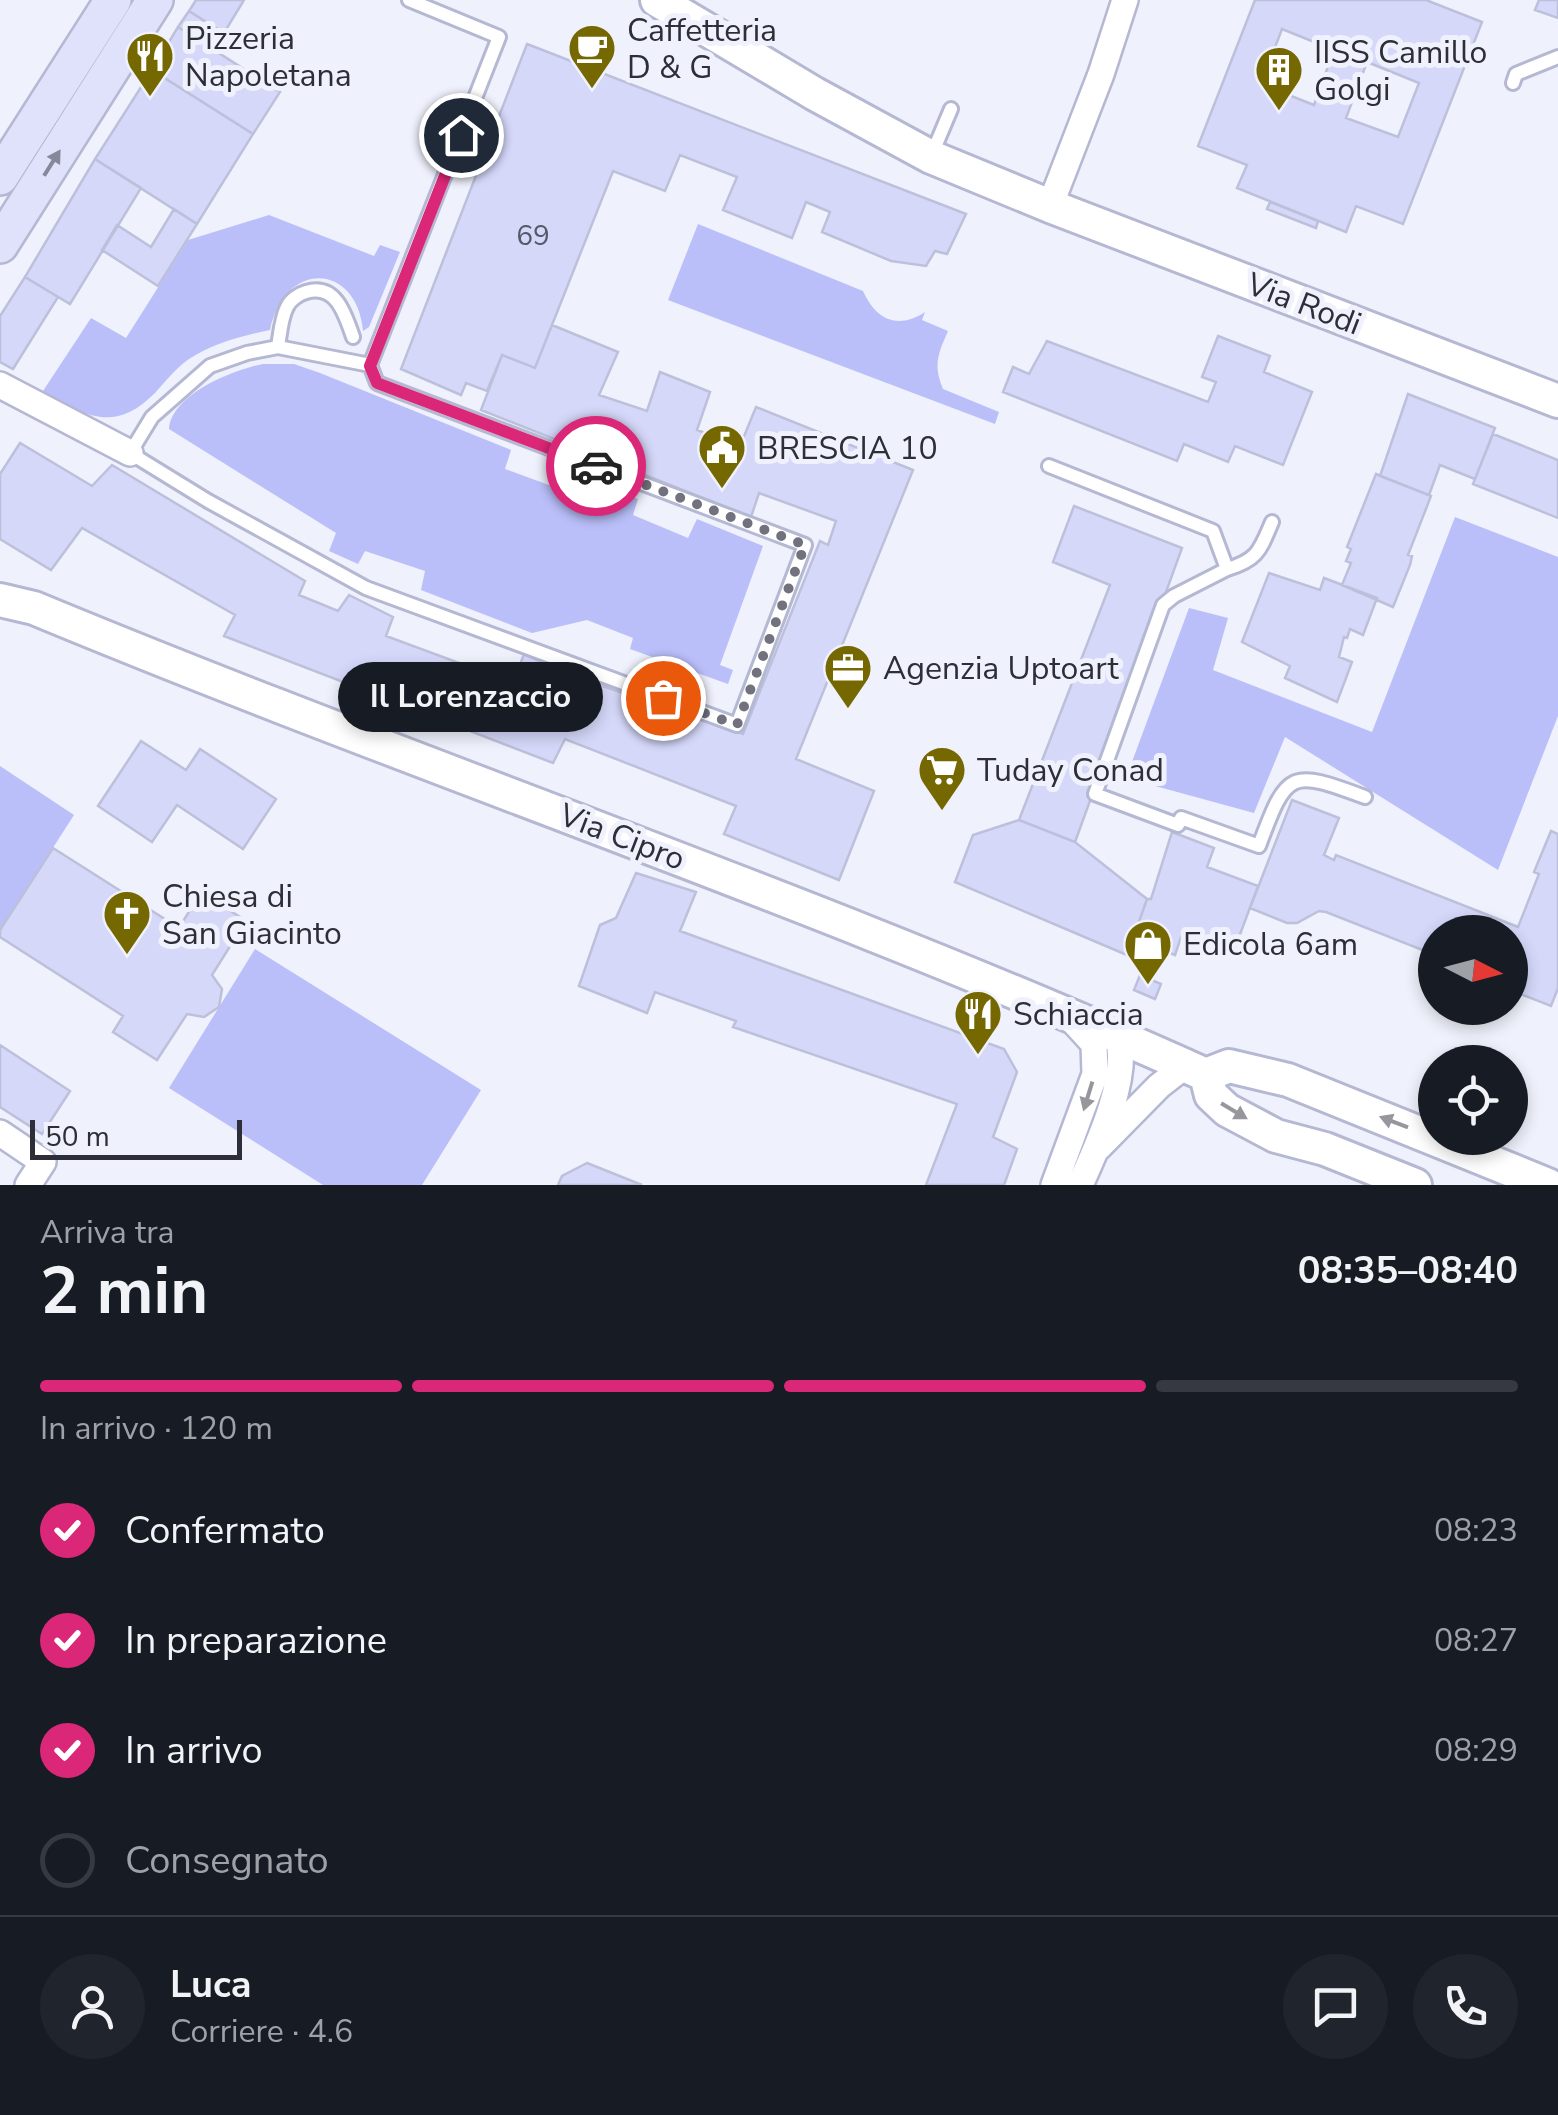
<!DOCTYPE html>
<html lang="it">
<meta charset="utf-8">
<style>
:root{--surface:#171b24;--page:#20242c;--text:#f1f3f6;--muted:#9ea1a6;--line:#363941;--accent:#db2777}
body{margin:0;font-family:"Nunito Sans",sans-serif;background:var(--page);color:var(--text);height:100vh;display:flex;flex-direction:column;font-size:38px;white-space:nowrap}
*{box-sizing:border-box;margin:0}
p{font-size:32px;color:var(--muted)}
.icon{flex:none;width:55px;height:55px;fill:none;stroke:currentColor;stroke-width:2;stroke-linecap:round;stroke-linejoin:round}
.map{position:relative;height:1185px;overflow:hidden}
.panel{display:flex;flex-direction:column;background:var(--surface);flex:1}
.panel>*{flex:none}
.needle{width:65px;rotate:96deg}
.fabs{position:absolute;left:1418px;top:915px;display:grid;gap:20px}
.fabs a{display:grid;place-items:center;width:110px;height:110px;border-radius:50%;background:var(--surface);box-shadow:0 5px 15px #0003;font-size:50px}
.scale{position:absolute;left:30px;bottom:25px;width:212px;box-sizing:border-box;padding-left:10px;border:5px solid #2d2e38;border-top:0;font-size:28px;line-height:35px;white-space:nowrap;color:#2d2e38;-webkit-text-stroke:8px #eff1fc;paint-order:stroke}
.pin{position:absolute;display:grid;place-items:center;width:85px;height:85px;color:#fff;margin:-42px;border:5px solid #fff;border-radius:50%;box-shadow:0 2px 10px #0007}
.courier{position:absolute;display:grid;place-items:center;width:100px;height:100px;margin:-50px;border:8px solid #db2777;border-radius:50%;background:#fff;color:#222;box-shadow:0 2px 12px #0007}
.bubble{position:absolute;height:70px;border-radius:35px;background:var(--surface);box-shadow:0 5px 15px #0003;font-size:32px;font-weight:700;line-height:70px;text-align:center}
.headline em{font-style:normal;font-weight:700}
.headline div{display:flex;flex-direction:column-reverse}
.headline{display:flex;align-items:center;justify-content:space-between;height:170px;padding:0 40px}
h1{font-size:65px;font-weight:700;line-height:75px}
.bar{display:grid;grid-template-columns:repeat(4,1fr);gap:15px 10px;align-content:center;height:120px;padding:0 40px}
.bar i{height:12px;border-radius:8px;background:var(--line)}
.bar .active{background:var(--accent)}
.bar p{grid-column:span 4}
.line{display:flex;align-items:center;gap:25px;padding:0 40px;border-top:2px solid var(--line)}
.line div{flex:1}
.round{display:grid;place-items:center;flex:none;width:105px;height:105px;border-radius:52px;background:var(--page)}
ol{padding:0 40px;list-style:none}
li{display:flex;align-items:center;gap:30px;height:110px}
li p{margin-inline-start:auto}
li .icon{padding:10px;border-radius:50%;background:var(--accent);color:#fff;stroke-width:4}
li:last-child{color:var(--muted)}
li i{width:55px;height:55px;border:5px solid var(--line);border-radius:50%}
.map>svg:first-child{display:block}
.green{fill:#babffa}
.building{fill:#d5d8f9;stroke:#bdc0da;stroke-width:2.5;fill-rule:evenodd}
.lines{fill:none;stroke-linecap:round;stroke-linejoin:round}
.service-casing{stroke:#b5b8d2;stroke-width:18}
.minor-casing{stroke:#b5b8d2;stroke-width:30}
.tertiary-casing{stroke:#b5b8d2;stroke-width:38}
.secondary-casing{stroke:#b5b8d2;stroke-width:40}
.service{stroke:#fff;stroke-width:12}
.minor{stroke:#fff;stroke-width:25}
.tertiary{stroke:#fff;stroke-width:32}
.secondary{stroke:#e0e2fc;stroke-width:35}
.oneway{fill:#86889a}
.oneway2{fill:#96969c}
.done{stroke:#71727d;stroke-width:10;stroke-dasharray:0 18}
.route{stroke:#db2777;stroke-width:12}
.labels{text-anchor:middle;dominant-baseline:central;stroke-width:10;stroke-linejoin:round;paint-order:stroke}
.number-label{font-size:28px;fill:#575868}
.poi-label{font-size:32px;fill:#2d2e38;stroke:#eff1fc;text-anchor:start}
.street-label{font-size:32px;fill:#2d2e38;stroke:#eff1fc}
</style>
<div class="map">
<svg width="1558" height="1185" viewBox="0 0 1558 1185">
<rect width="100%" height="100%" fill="#eff1fc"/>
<path class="green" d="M269,215L374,256L380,245L400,252L369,327L363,331C357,263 285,259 270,330C242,336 214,343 189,359C175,369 166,381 155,393C114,434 85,416 43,391L91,318L126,338L188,240Z
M698,224L863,291C876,320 898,330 925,312L922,320L948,331C938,354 933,365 943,389L999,412L995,424L668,300Z
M263,364H294L320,373L511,450L505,469L587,499L594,482L638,499L633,515L688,538L697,519L763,546L720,665L733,670L728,684L630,649L633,638L587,620L532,633L421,590L425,571L365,551L358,564L329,551L336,533L169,429C172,394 233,370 263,364Z
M1455,517L1558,557V716L1498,870L1285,737L1254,813L1126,778L1189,608L1228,618L1213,670L1372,732Z
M0,766L74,815L0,930Z
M255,949L481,1090L422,1185H323L169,1088Z"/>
<path class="building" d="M196,0H244L224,33L189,11Z
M1255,0H1426L1482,22L1403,224L1356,206L1346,232L1237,188L1247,165L1198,146ZM1282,29L1334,50L1314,105L1261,84ZM1367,62L1419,83L1398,137L1346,118Z
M1539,0H1558V18L1535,10Z
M189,11L224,33L213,49L178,27Z
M178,27L280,92L253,134L152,70Z
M527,44L966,214L947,254L935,251L926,266L891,261L822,232L830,212L806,202L792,238L723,210L737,177L680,155L665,191L613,171L535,368L502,355L487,391L466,383L461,395L401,369Z
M152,70L253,134L197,224L95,159Z
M95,159L141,188L70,304L25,277Z
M1270,202L1318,221L1316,228L1267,209Z
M174,209L197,224L158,286L102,250L117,225L151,247Z
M25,277L58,297L13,369L0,362V316Z
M552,325L618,352L599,395L647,411L660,372L710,392L697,430L740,446L756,407L913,470L796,759L874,791L839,880L724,834L736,806L565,739L553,763L224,636L235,615L82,528L51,570L0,539V474L20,443L92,486L112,465L305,581L299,595L338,611L349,595L393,617L386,636L513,683L524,654L570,675L743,734L820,541L828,545L836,521L759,493L751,517L481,410L502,355L535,368Z
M1218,336L1270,356L1264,372L1312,392L1283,465L1235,446L1228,462L1184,444L1177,461L1003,392L1013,367L1029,374L1047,341L1208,402L1216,382L1202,377Z
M1408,394L1495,428L1475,479L1440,465L1429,495L1380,476Z
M1493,434L1558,460V518L1473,484Z
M1376,474L1431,496L1408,555L1412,556L1410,565L1393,607L1342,585L1351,563L1346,561L1351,549L1347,547Z
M1074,506L1182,548L1075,842L1019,820L1110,585L1053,562Z
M1269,573L1320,590L1324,578L1377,598L1363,635L1350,629L1347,638L1344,637L1339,657L1352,662L1337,702L1285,678L1290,666L1242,642Z
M141,741L186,770L200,749L276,799L243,849L177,805L152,842L98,806Z
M1292,800L1339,818L1324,855L1334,860L1336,855L1488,915L1482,932H1435V955L1326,912L1319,911L1297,923H1287L1250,908Z
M1019,820L1075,842L1147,899L1133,939L1141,942L1134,958L955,882L973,835Z
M1551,831L1558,834V988L1551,1006L1510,990V932H1482L1488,915L1518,927L1539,874L1534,872Z
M1172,832L1214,848L1207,867L1258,886L1232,956L1181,937L1175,955L1133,939L1147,899H1151Z
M53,848L179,928L201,892L246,921L212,975L222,989L219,1007L204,1017L187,1014L157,1060L113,1032L123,1016L0,937V930Z
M636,873L696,892L680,931L1004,1049L1017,1072L993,1137L1017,1149L1004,1185H926L957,1104L733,1027L736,1021L655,992L647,1013L579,986L600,925L616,918Z
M1140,975L1161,984L1155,999L1134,990Z
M0,1045L70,1091L42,1134L0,1107Z
M587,1163L642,1185H558L562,1176Z"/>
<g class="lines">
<g class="service-casing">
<path id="service" d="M1513,83L1516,74L1558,57
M932,154L951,109
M278,347C280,335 281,318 287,307C290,300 299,294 306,292C336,283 345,314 353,337
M370,365L377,383L805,545L737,725L366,588L208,501L130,453L152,417L210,366L247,353L278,347L370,365L499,37L409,0
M1049,466L1213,531L1227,569C1258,560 1260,550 1272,522
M1227,569L1174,596L1163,605L1095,794L1178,825L1181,818L1259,846C1287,770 1290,769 1365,797"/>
</g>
<g class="minor-casing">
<path id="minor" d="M1050,206L1101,74L1125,0
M0,385L130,453
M0,1133L43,1162L28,1185
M1098,1148L1159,1086L1186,1065
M1054,1185L1095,1074L1094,1044L1073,1021
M1080,1185C1097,1147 1130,1078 1118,1036"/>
</g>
<g class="tertiary-casing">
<path id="tertiary" d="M657,0L815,94L931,157L1050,206L1558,401
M0,600L34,608C422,769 822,902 1206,1075L1229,1066L1288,1080L1548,1185
M1206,1075L1211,1095L1227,1110L1276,1136L1325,1149L1415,1185"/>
</g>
<g class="secondary-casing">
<path id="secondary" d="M0,177L113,0
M0,245L155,0"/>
</g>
<use href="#service" class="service"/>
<use href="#minor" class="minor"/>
<use href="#tertiary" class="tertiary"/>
<use href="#secondary" class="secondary"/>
</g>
<defs><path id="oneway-solid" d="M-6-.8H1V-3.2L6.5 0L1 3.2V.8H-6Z" transform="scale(2.5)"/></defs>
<use class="oneway" href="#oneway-solid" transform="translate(52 163) rotate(-58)"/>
<g class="oneway2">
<use href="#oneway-solid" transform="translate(1088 1096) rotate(107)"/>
<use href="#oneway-solid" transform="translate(1234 1111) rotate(31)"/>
<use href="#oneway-solid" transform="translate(1394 1122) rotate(-159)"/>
</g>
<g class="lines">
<path class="done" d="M596,466L805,545L737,725L663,698"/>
<path class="route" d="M461,135L370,366L377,383L596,466"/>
</g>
<defs>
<g id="cafe-pin" transform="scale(2.5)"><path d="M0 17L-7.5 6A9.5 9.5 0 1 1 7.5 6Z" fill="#766800" stroke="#eff1fc"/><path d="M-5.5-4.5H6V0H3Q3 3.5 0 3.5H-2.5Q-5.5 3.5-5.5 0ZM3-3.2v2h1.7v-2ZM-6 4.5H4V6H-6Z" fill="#fff"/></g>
<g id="restaurant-pin" transform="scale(2.5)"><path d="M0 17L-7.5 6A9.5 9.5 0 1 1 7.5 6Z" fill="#766800" stroke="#eff1fc"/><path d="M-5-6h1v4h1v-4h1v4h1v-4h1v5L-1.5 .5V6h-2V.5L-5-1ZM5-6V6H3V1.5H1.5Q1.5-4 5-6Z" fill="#fff"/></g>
<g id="building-pin" transform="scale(2.5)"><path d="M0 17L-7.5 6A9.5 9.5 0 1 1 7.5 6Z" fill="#766800" stroke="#eff1fc"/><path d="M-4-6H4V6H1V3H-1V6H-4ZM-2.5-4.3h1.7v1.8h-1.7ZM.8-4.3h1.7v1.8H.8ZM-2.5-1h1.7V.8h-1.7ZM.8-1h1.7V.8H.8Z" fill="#fff"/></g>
<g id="civic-pin" transform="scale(2.5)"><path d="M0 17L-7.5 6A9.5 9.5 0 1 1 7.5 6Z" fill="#766800" stroke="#eff1fc"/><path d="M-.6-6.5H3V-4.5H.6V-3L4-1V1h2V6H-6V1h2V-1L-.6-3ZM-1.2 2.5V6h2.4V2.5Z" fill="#fff"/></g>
<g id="office-pin" transform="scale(2.5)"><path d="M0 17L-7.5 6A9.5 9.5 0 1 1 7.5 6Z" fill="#766800" stroke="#eff1fc"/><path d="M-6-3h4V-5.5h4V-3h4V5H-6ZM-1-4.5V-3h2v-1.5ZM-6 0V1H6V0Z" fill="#fff"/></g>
<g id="supermarket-pin" transform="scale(2.5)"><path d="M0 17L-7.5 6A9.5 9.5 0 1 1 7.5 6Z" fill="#766800" stroke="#eff1fc"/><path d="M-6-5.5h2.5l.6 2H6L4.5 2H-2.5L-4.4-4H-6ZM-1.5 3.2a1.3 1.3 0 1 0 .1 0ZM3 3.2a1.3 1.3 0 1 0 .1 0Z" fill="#fff"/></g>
<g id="church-pin" transform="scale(2.5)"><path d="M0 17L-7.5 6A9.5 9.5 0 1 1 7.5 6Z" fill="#766800" stroke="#eff1fc"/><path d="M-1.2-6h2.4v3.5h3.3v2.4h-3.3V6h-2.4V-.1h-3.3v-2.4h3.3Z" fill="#fff"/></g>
<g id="shop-pin" transform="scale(2.5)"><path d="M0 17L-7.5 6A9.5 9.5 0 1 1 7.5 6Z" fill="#766800" stroke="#eff1fc"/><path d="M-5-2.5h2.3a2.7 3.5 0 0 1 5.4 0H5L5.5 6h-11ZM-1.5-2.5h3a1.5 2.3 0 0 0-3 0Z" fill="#fff"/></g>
</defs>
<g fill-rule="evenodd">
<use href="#cafe-pin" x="592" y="48"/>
<use href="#restaurant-pin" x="150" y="56"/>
<use href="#building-pin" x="1279" y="70"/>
<use href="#civic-pin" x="722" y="448"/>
<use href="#office-pin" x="848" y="668"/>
<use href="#supermarket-pin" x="942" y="770"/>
<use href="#church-pin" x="127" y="914"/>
<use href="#shop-pin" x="1148" y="944"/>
<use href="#restaurant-pin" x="978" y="1014"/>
</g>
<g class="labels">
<g class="number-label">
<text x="533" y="236">69</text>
</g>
<g class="poi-label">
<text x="627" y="30">Caffetteria<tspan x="627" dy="37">D &amp; G</tspan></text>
<text x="185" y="38">Pizzeria<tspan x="185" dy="37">Napoletana</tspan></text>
<text x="1314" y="52">IISS Camillo<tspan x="1314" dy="37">Golgi</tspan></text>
<text x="757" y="448">BRESCIA 10</text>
<text x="883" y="668">Agenzia Uptoart</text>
<text x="977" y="770">Tuday Conad</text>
<text x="162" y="896">Chiesa di<tspan x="162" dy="37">San Giacinto</tspan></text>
<text x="1183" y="944">Edicola 6am</text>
<text x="1013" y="1014">Schiaccia</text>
</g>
<g class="street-label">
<text transform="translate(1304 304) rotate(21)">Via Rodi</text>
<text transform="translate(622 837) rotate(21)">Via Cipro</text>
</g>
</g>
</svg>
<div class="fabs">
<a><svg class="needle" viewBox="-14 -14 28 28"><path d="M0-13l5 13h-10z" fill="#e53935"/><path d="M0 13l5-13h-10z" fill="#9ea1a6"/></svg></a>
<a><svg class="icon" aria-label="locate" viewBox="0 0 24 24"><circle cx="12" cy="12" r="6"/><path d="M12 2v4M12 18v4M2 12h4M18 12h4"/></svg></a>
</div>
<div class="scale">50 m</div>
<div class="pin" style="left:663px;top:698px;background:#ea580c"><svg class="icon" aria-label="bag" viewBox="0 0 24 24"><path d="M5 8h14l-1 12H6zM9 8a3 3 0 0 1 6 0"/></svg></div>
<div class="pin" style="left:461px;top:135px;background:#1f2937"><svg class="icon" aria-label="home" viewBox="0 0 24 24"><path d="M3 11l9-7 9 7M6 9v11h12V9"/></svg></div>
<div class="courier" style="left:596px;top:466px"><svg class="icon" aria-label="car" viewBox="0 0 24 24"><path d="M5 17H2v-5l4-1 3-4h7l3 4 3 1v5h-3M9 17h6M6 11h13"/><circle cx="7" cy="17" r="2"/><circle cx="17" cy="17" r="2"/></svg></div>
<div class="bubble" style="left:338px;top:662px;width:265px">Il Lorenzaccio</div>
</div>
<section class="panel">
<div class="headline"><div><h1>2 min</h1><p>Arriva tra</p></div><em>08:35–08:40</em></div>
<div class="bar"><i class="active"></i><i class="active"></i><i class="active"></i><i></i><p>In arrivo · 120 m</p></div>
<ol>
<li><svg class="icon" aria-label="check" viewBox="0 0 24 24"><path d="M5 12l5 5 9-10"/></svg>Confermato<p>08:23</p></li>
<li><svg class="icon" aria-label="check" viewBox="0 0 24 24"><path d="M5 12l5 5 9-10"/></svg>In preparazione<p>08:27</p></li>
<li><svg class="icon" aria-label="check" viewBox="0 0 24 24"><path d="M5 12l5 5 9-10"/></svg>In arrivo<p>08:29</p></li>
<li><i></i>Consegnato</li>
</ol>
<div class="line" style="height:180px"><a class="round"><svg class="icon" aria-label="person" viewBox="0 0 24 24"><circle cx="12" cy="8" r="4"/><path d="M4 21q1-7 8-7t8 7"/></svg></a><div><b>Luca</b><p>Corriere · 4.6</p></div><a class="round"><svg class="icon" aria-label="chat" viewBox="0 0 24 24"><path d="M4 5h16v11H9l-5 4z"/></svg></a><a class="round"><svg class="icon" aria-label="phone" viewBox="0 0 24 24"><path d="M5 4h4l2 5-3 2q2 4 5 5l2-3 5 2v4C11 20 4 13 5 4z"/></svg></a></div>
</section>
